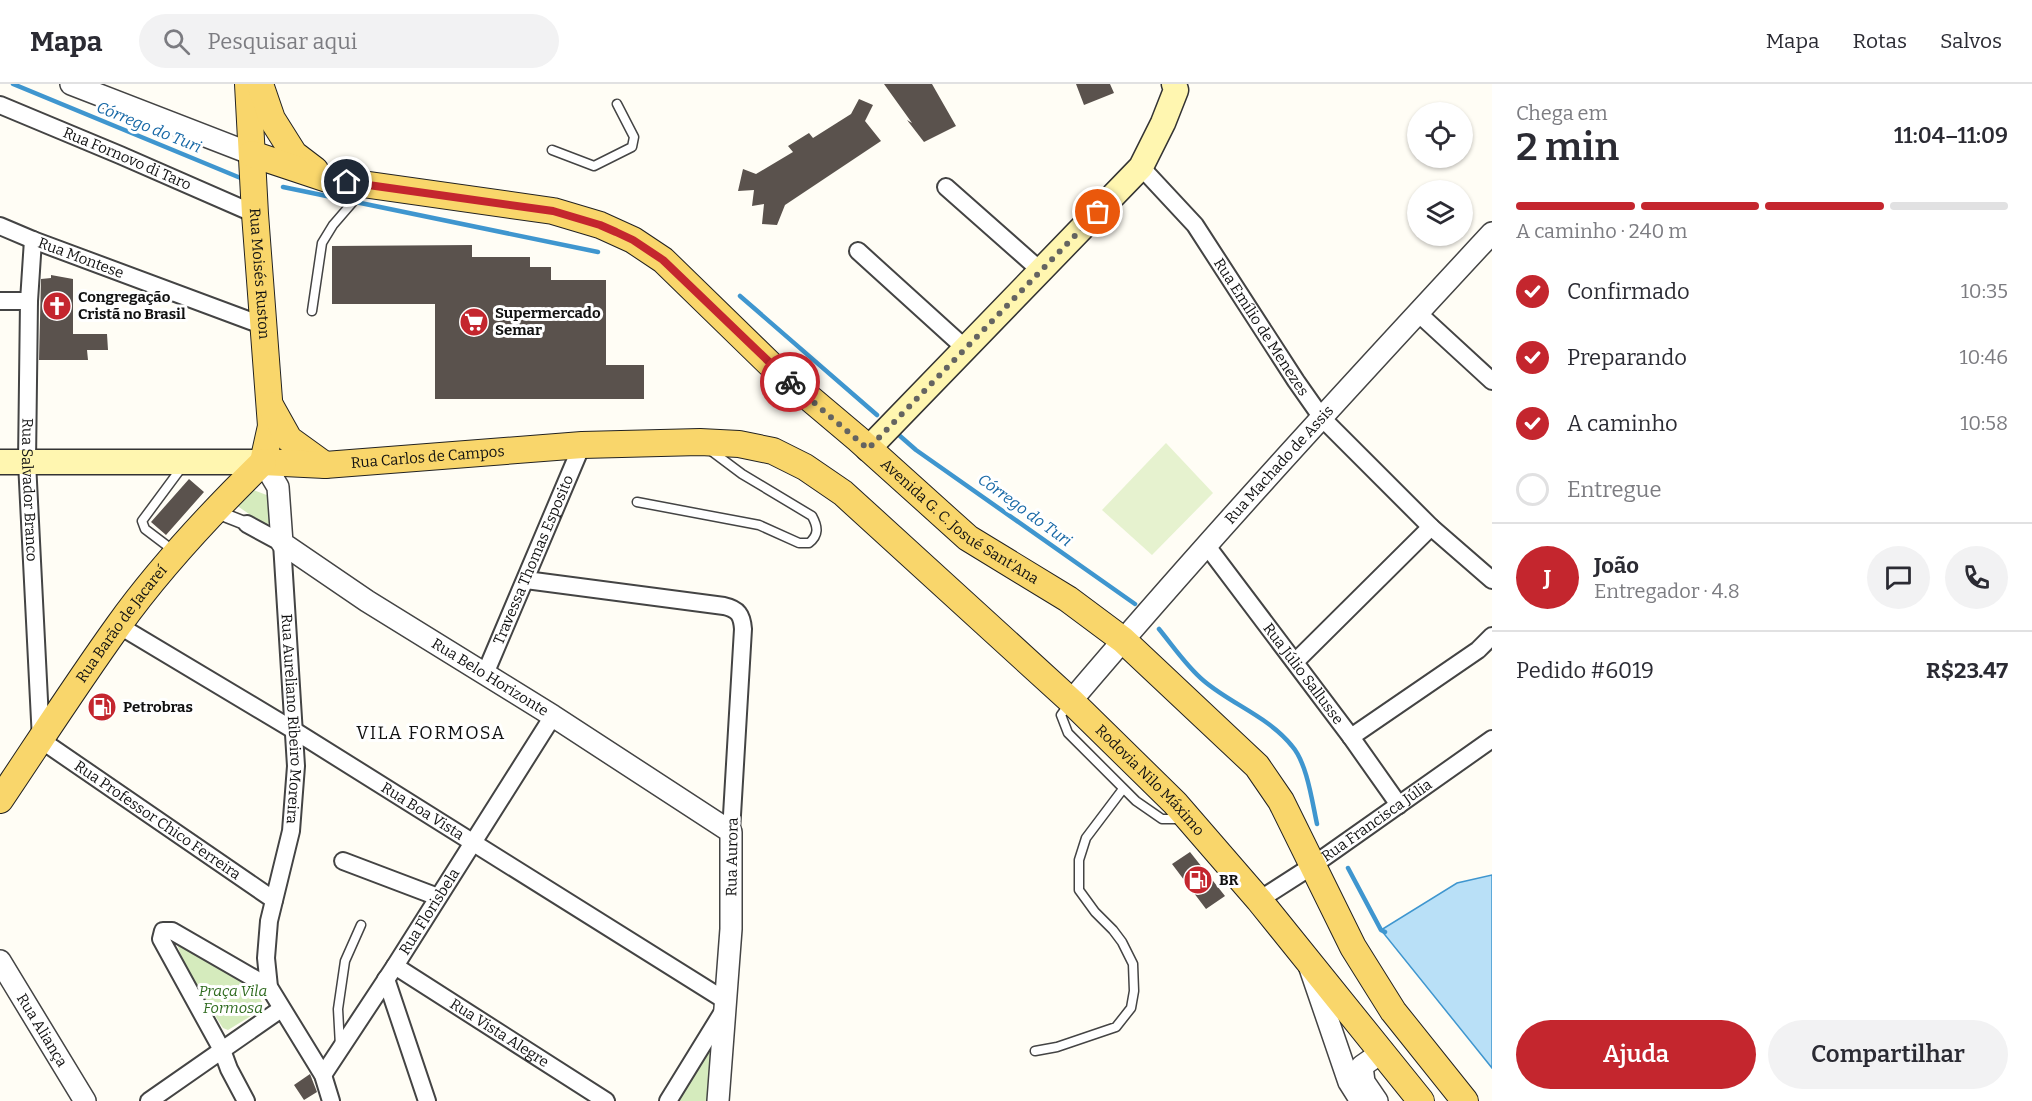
<!DOCTYPE html>
<html lang="pt">
<meta charset="utf-8">
<style>
:root{--surface:#fff;--page:#f2f2f3;--text:#2b2b33;--muted:#7c7c81;--line:#e1e1e2;--accent:#c4262e}
body{margin:0;font-family:Bitter,serif;background:var(--page);color:var(--text);height:100vh;display:flex;flex-direction:column;font-size:22px;white-space:nowrap}
*{box-sizing:border-box;margin:0}
p{font-size:20px;color:var(--muted)}
.icon{flex:none;width:33px;height:33px;fill:none;stroke:currentColor;stroke-width:2;stroke-linecap:round;stroke-linejoin:round}
.map{position:relative;flex:1;overflow:hidden}
.details{display:flex;flex-direction:column;background:var(--surface);width:540px}
.details>*{flex:none}
.tools{position:absolute;left:1407px;top:18px;display:grid;gap:12px}
.tools a{display:grid;place-items:center;width:66px;height:66px;border-radius:50%;background:var(--surface);box-shadow:0 2px 4px #0004;font-size:30px}
.pin{position:absolute;display:grid;place-items:center;width:51px;height:51px;color:#fff;margin:-26px;border:3px solid #fff;border-radius:50%;box-shadow:0 2px 6px #0007}
.courier{position:absolute;display:grid;place-items:center;width:60px;height:60px;margin:-30px;border:4px solid #c4262e;border-radius:50%;background:#fff;color:#222;box-shadow:0 2px 8px #0007}
.headline em{font-style:normal;font-weight:600}
.headline div{display:flex;flex-direction:column-reverse}
.headline{display:flex;align-items:center;justify-content:space-between;height:102px;padding:0 24px}
h1{font-size:39px;font-weight:600;line-height:45px}
.bar{display:grid;grid-template-columns:repeat(4,1fr);gap:9px 6px;align-content:center;height:72px;padding:0 24px}
.bar i{height:8px;border-radius:4px;background:var(--line)}
.bar .current{background:var(--accent)}
.bar p{grid-column:span 4}
.line{display:flex;align-items:center;gap:15px;padding:0 24px;border-top:2px solid var(--line)}
.line div{flex:1}
.round{display:grid;place-items:center;flex:none;width:63px;height:63px;border-radius:32px;background:var(--page)}
ol{padding:0 24px;list-style:none}
li{display:flex;align-items:center;gap:18px;height:66px}
li p{margin-inline-start:auto}
li .icon{padding:6px;border-radius:50%;background:var(--accent);color:#fff;stroke-width:4}
li:last-child{color:var(--muted)}
li i{width:33px;height:33px;border:3px solid var(--line);border-radius:50%}
.action{display:flex;gap:12px;margin-top:auto;padding:12px 24px}
.action a{flex:1;height:69px;border-radius:36px;background:var(--accent);color:#fff;font-size:24px;font-weight:600;line-height:69px;text-align:center}
.action a+a{background:var(--page);color:var(--text)}
header{display:flex;align-items:center;gap:36px;box-sizing:border-box;height:84px;padding:0 30px;background:var(--surface);border-bottom:2px solid var(--line)}
header strong{font-size:28px}
nav{display:flex;gap:33px;margin-inline-start:auto;font-size:21px}
.search{width:420px;height:54px;background:var(--page);display:flex;align-items:center;gap:15px;box-sizing:border-box;padding:0 21px;border-radius:33px;color:var(--muted);font-size:22px}
main{display:flex;flex:1;min-height:0}
.map>svg:first-child{display:block}
.green{fill:#d5ebbd}
.pitch{fill:#e6f2cf}
.water{fill:#b9e0f7;stroke:#3f96cf;stroke-width:1.5}
.lines{fill:none;stroke-linecap:round;stroke-linejoin:round}
.stream{stroke:#3f96cf;stroke-width:4.5}
.building{fill:#5a524d}
.service-casing{stroke:#444;stroke-width:11}
.pedestrian-casing{stroke:#444;stroke-width:15}
.minor-casing{stroke:#444;stroke-width:20}
.tertiary-casing{stroke:#444;stroke-width:24}
.secondary-casing{stroke:#333;stroke-width:27}
.primary-casing{stroke:#222;stroke-width:28}
.service{stroke:#fff;stroke-width:8}
.pedestrian{stroke:#fff;stroke-width:12}
.minor{stroke:#fff;stroke-width:16}
.tertiary{stroke:#fff;stroke-width:21}
.secondary{stroke:#fff6b0;stroke-width:24}
.primary{stroke:#f9d66b;stroke-width:26}
.done{stroke:#646461;stroke-width:6;stroke-dasharray:0 10.8}
.route{stroke:#c4262e;stroke-width:8}
.labels{text-anchor:middle;dominant-baseline:central;stroke-width:6;stroke-linejoin:round;paint-order:stroke}
.street-label{font-size:15px;fill:#111;stroke:#fff}
.poi-label{font-size:15px;font-weight:bold;fill:#111;stroke:#fff;text-anchor:start}
.park-label{font-size:15px;font-style:italic;fill:#2f6b1f;stroke:#fff}
.water-label{font-size:16px;font-style:italic;fill:#1768a6;stroke:#fff}
.quarter-label{font-size:18px;letter-spacing:1.5px;fill:#111;stroke:#fff}
</style>
<header>
<strong>Mapa</strong>
<div class="search"><svg class="icon" aria-label="search" viewBox="0 0 24 24"><circle cx="10" cy="10" r="6"/><path d="M15 15l6 6"/></svg>Pesquisar aqui</div>
<nav><a>Mapa</a><a>Rotas</a><a>Salvos</a></nav>
</header>
<main>
<div class="map">
<svg width="1492" height="1017" viewBox="0 0 1492 1017">
<rect width="100%" height="100%" fill="#fffdf5"/>
<path class="green" d="M251,405L272,413V438L265,441L236,421Z
M177,860L198,867L253,902L263,920L259,927L228,946L223,944L187,888Z
M712,962L713,1017H679L708,964Z"/>
<path class="pitch" d="M1166,359L1213,409L1152,471L1102,426Z"/>
<path class="water" d="M1492,791V984L1381,846L1457,799Z"/>
<g class="lines">
<path class="stream" d="M13,0L243,95
M283,103L598,168
M740,212L877,331
M900,352L916,366L1135,520
M1159,545C1173,562 1187,583 1204,597C1231,620 1269,633 1292,662C1307,679 1312,717 1317,740
M1348,784L1381,846L1385,848"/>
</g>
<path class="building" d="M884,0H932L956,42L924,58L907,36L912,39Z
M1076,0H1110L1114,9L1084,21Z
M859,15L873,21L865,37L881,57L785,121L777,141L762,140L764,120L752,122L754,106L738,107L743,85L756,90L793,68L788,62L809,49L813,54L851,30Z
M472,161V173H530V183H551V196H606V281H644V315H435V220H332V162Z
M51,191L73,195V250H107L108,266H87L88,276H39L41,195L51,194Z
M189,395L204,408L166,451L151,438Z
M1190,768L1225,812L1206,825L1172,780Z
M310,990L317,1008L304,1016L294,1001Z"/>
<g class="lines">
<g class="service-casing">
<path id="service" d="M552,66L594,82L632,63L634,53L617,20
M312,227L322,159L333,141L365,104
M637,418L759,441L799,459H809C819,451 818,443 812,432L742,390L710,366
M174,467L145,445L142,437L182,383
M1069,620L1061,631L1068,649L1136,717L1162,735H1181
M340,962L338,925L345,877L361,841
M1035,967L1057,963L1116,943L1131,924L1134,907L1133,880L1122,858L1113,846L1095,828L1079,806V776L1086,754L1123,705"/>
</g>
<g class="pedestrian-casing">
<path id="pedestrian" d="M214,427L247,440"/>
</g>
<g class="minor-casing">
<g id="minor">
<path id="s1" d="M0,21L120,71L255,130"/>
<path id="s2" d="M1141,83L1195,141L1296,297L1322,334L1431,443L1492,496"/>
<path d="M946,103L1041,187"/>
<path id="s3" d="M0,142L33,156L264,242"/>
<path id="s4" d="M33,156L29,217L27,378L41,656L274,816"/>
<path d="M858,167L966,265"/>
<path d="M0,217H29"/>
<path d="M1418,229L1492,297"/>
<path id="s5" d="M247,440L282,459L296,682L291,747L269,837L266,874L269,903L323,991L331,1017"/>
<path id="s6" d="M1207,462L1351,653L1399,721"/>
<path d="M526,496L724,522C738,525 742,531 743,545L731,748"/>
<path id="s7" d="M118,541L295,647L726,917"/>
<path d="M1295,578L1431,443"/>
<path id="s8" d="M485,590L582,361"/>
<path d="M1351,653L1478,566L1492,552"/>
<path d="M343,777L438,813"/>
<path id="s9" d="M1259,816L1312,782L1492,655"/>
<path id="s10" d="M395,882L606,1017"/>
<path d="M386,895L427,1017"/>
<path id="s11" d="M323,991L395,882L553,632"/>
<path d="M149,1017L281,925"/>
<path d="M246,1017L229,985L222,966L161,855L163,847H172L269,903"/>
<path d="M668,1017L724,926"/>
</g>
</g>
<g class="tertiary-casing">
<g id="tertiary">
<path d="M71,0L252,70"/>
<path id="s12" d="M263,378L278,403L282,459L367,517L553,632L731,748V845L718,1017"/>
<path id="s13" d="M1071,617C1207,457 1349,303 1492,149"/>
<path id="s14" d="M0,877L85,1017"/>
<path d="M1310,884L1349,998L1361,1017"/>
<path d="M1377,1017L1364,998L1362,982L1375,973L1385,971"/>
</g>
</g>
<g class="secondary-casing">
<path id="secondary" d="M868,365L1141,83L1163,39L1176,6L1174,0
M0,378H263"/>
</g>
<g class="primary-casing">
<g id="primary">
<path id="s15" d="M248,0L255,130L271,342L263,378"/>
<path d="M260,0L272,35L294,70L315,86"/>
<path id="s16" d="M252,70L327,95L553,127L600,141L633,156L663,176L775,285L858,355L968,454L1068,515L1123,556L1257,682L1281,717L1353,863L1393,927L1465,1017"/>
<path d="M270,321L289,355L325,381"/>
<path id="s17" d="M263,378L325,381L582,361L700,358L739,360L773,367L805,383L843,409L1071,617L1175,719L1259,816L1421,1017"/>
<path id="s18" d="M0,716C39,658 77,599 118,542C160,483 211,429 263,378"/>
</g>
</g>
<use href="#service" class="service"/>
<use href="#pedestrian" class="pedestrian"/>
<use href="#minor" class="minor"/>
<use href="#tertiary" class="tertiary"/>
<use href="#secondary" class="secondary"/>
<use href="#primary" class="primary"/>
</g>
<g class="lines">
<path class="done" d="M790,298L868,365L1098,128"/>
<path class="route" d="M347,98L553,127L600,141L616,148L633,156L663,176L790,298"/>
</g>
<defs>
<g id="church-disc" transform="scale(1.5)"><circle r="9.5" fill="#c4262e" stroke="#fff"/><path d="M-1.2-6h2.4v3.5h3.3v2.4h-3.3V6h-2.4V-.1h-3.3v-2.4h3.3Z" fill="#fff"/></g>
<g id="supermarket-disc" transform="scale(1.5)"><circle r="9.5" fill="#c4262e" stroke="#fff"/><path d="M-6-5.5h2.5l.6 2H6L4.5 2H-2.5L-4.4-4H-6ZM-1.5 3.2a1.3 1.3 0 1 0 .1 0ZM3 3.2a1.3 1.3 0 1 0 .1 0Z" fill="#fff"/></g>
<g id="fuel-disc" transform="scale(1.5)"><circle r="9.5" fill="#c4262e" stroke="#fff"/><path d="M-5.5-6h7V0h2V4h1.3V-2.5L3-4.5l.8-.8L6-3V5H2.5V1h-1V6h-7ZM-4.2-4.7v3.2H.2V-4.7Z" fill="#fff"/></g>
</defs>
<g fill-rule="evenodd">
<use href="#church-disc" x="57" y="222"/>
<use href="#supermarket-disc" x="474" y="238"/>
<use href="#fuel-disc" x="102" y="623"/>
<use href="#fuel-disc" x="1198" y="796"/>
</g>
<g class="labels">
<g class="street-label">
<text stroke="none"><textPath href="#s1" startOffset="138">Rua Fornovo di Taro</textPath></text>
<text stroke="none"><textPath href="#s3" startOffset="87">Rua Montese</textPath></text>
<text stroke="none"><textPath href="#s15" startOffset="190">Rua Moisés Ruston</textPath></text>
<text stroke="none"><textPath href="#s2" startOffset="201">Rua Emílio de Menezes</textPath></text>
<text stroke="none"><textPath href="#s17" startOffset="165">Rua Carlos de Campos</textPath></text>
<text stroke="none"><textPath href="#s13" startOffset="315">Rua Machado de Assis</textPath></text>
<text stroke="none"><textPath href="#s4" startOffset="250">Rua Salvador Branco</textPath></text>
<text stroke="none"><textPath href="#s16" startOffset="825">Avenida G. C. Josué Sant'Ana</textPath></text>
<text stroke="none"><textPath href="#s8" startOffset="124">Travessa Thomas Esposito</textPath></text>
<text stroke="none"><textPath href="#s18" startOffset="214">Rua Barão de Jacareí</textPath></text>
<text stroke="none"><textPath href="#s6" startOffset="160">Rua Júlio Sallusse</textPath></text>
<text stroke="none"><textPath href="#s12" startOffset="333">Rua Belo Horizonte</textPath></text>
<text stroke="none"><textPath href="#s5" startOffset="216">Rua Aureliano Ribeiro Moreira</textPath></text>
<text stroke="none"><textPath href="#s17" startOffset="1014">Rodovia Nilo Máximo</textPath></text>
<text stroke="none"><textPath href="#s7" startOffset="357">Rua Boa Vista</textPath></text>
<text stroke="none"><textPath href="#s4" startOffset="642">Rua Professor Chico Ferreira</textPath></text>
<text stroke="none"><textPath href="#s9" startOffset="142">Rua Francisca Júlia</textPath></text>
<text transform="translate(732 773) rotate(-89)">Rua Aurora</text>
<text stroke="none"><textPath href="#s11" startOffset="195">Rua Florisbela</textPath></text>
<text stroke="none"><textPath href="#s14" startOffset="81">Rua Aliança</textPath></text>
<text stroke="none"><textPath href="#s10" startOffset="124">Rua Vista Alegre</textPath></text>
</g>
<g class="poi-label">
<text x="78" y="213">Congregação<tspan x="78" dy="17">Cristã no Brasil</tspan></text>
<text x="495" y="229">Supermercado<tspan x="495" dy="17">Semar</tspan></text>
<text x="123" y="623">Petrobras</text>
<text x="1219" y="796">BR</text>
</g>
<g class="park-label">
<text x="233" y="907">Praça Vila<tspan x="233" dy="17">Formosa</tspan></text>
</g>
<g class="water-label">
<text transform="translate(149 43) rotate(22)">Córrego do Turi</text>
<text transform="translate(1025 426) rotate(36)">Córrego do Turi</text>
</g>
<g class="quarter-label">
<text x="431" y="649">VILA FORMOSA</text>
</g>
</g>
</svg>
<div class="tools">
<a><svg class="icon" aria-label="locate" viewBox="0 0 24 24"><circle cx="12" cy="12" r="6"/><path d="M12 2v4M12 18v4M2 12h4M18 12h4"/></svg></a>
<a><svg class="icon" aria-label="layers" viewBox="0 0 24 24"><path d="M12 4l9 5-9 5-9-5zM3 14l9 5 9-5"/></svg></a>
</div>
<div class="pin" style="left:1098px;top:128px;background:#ea580c"><svg class="icon" aria-label="bag" viewBox="0 0 24 24"><path d="M5 8h14l-1 12H6zM9 8a3 3 0 0 1 6 0"/></svg></div>
<div class="pin" style="left:347px;top:98px;background:#1f2937"><svg class="icon" aria-label="home" viewBox="0 0 24 24"><path d="M3 11l9-7 9 7M6 9v11h12V9"/></svg></div>
<div class="courier" style="left:790px;top:298px"><svg class="icon" aria-label="bike" viewBox="0 0 24 24"><circle cx="6" cy="16" r="4"/><circle cx="18" cy="16" r="4"/><path d="M6 16l4-8h5l3 8M10 8l3 8H6M13 5h3"/></svg></div>
</div>
<section class="details">
<div class="headline"><div><h1>2 min</h1><p>Chega em</p></div><em>11:04–11:09</em></div>
<div class="bar"><i class="current"></i><i class="current"></i><i class="current"></i><i></i><p>A caminho · 240 m</p></div>
<ol>
<li><svg class="icon" aria-label="check" viewBox="0 0 24 24"><path d="M5 12l5 5 9-10"/></svg>Confirmado<p>10:35</p></li>
<li><svg class="icon" aria-label="check" viewBox="0 0 24 24"><path d="M5 12l5 5 9-10"/></svg>Preparando<p>10:46</p></li>
<li><svg class="icon" aria-label="check" viewBox="0 0 24 24"><path d="M5 12l5 5 9-10"/></svg>A caminho<p>10:58</p></li>
<li><i></i>Entregue</li>
</ol>
<div class="line" style="height:108px"><b class="round" style="background:var(--accent);color:#fff">J</b><div><b>João</b><p>Entregador · 4.8</p></div><a class="round"><svg class="icon" aria-label="chat" viewBox="0 0 24 24"><path d="M4 5h16v11H9l-5 4z"/></svg></a><a class="round"><svg class="icon" aria-label="phone" viewBox="0 0 24 24"><path d="M5 4h4l2 5-3 2q2 4 5 5l2-3 5 2v4C11 20 4 13 5 4z"/></svg></a></div>
<div class="line" style="height:78px"><div>Pedido #6019</div><b>R$23.47</b></div>
<div class="action"><a>Ajuda</a><a>Compartilhar</a></div>
</section>
</main>
